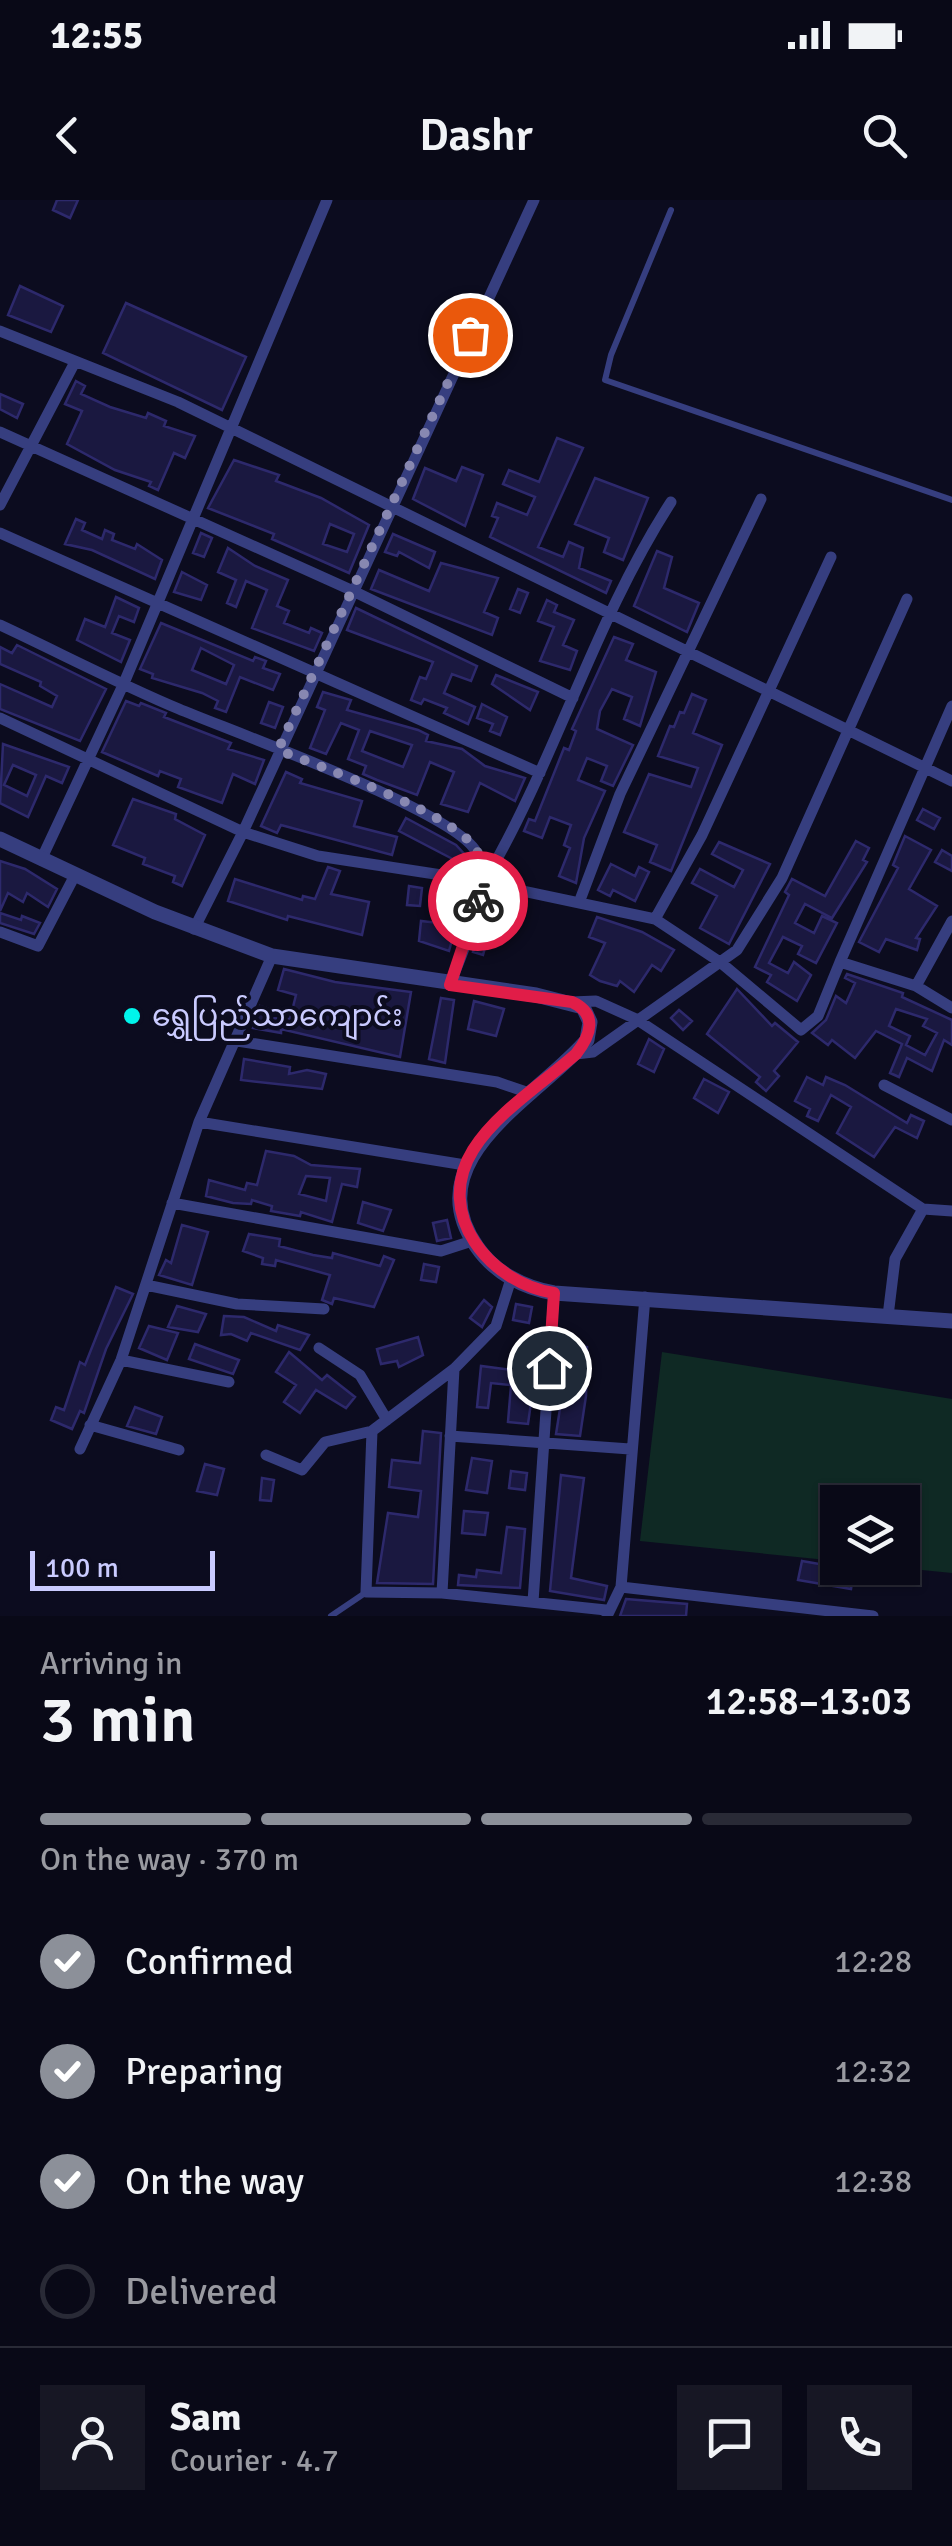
<!DOCTYPE html>
<meta charset="utf-8">
<style>
:root{--surface:#090917;--page:#171724;--text:#f1f3f6;--muted:#999aa1;--line:#292a36;--accent:#8c9099}
body{margin:0;font-family:Signika,"Noto Sans Myanmar",sans-serif;background:var(--page);color:var(--text);height:100vh;display:flex;flex-direction:column;font-size:38px;white-space:nowrap}
*{box-sizing:border-box;margin:0}
p{font-size:32px;color:var(--muted)}
.icon{flex:none;width:55px;height:55px;fill:none;stroke:currentColor;stroke-width:2;stroke-linecap:round;stroke-linejoin:round}
.map{position:relative;height:1416px;overflow:hidden}
.side{display:flex;flex-direction:column;background:var(--surface);flex:1}
.side>*{flex:none}
.fabs{position:absolute;left:820px;top:1285px;display:grid;gap:20px}
.fabs a{display:grid;place-items:center;width:100px;height:100px;border-radius:0px;background:var(--surface);box-shadow:0 2px 8px #0004,0 0 0 2px var(--line);font-size:50px}
.scale{position:absolute;left:30px;bottom:25px;width:185px;box-sizing:border-box;padding-left:10px;border:5px solid #cacbff;border-top:0;font-size:28px;line-height:35px;white-space:nowrap;color:#cacbff;-webkit-text-stroke:8px #0c0c1f;paint-order:stroke}
.pin{position:absolute;display:grid;place-items:center;width:85px;height:85px;color:#fff;margin:-42px;border:5px solid #fff;border-radius:50%;box-shadow:0 2px 10px #0007}
.courier{position:absolute;display:grid;place-items:center;width:100px;height:100px;margin:-50px;border:8px solid #e11d48;border-radius:50%;background:#fff;color:#222;box-shadow:0 2px 12px #0007}
.head em{font-style:normal;font-weight:600}
.head div{display:flex;flex-direction:column-reverse}
.head{display:flex;align-items:center;justify-content:space-between;height:170px;padding:0 40px}
h1{font-size:65px;font-weight:600;line-height:75px}
.bar{display:grid;grid-template-columns:repeat(4,1fr);gap:15px 10px;align-content:center;height:120px;padding:0 40px}
.bar i{height:12px;border-radius:8px;background:var(--line)}
.bar .on{background:var(--accent)}
.bar p{grid-column:span 4}
.line{display:flex;align-items:center;gap:25px;padding:0 40px;border-top:2px solid var(--line)}
.line div{flex:1}
.round{display:grid;place-items:center;flex:none;width:105px;height:105px;border-radius:0px;background:var(--page)}
ol{padding:0 40px;list-style:none}
li{display:flex;align-items:center;gap:30px;height:110px}
li p{margin-inline-start:auto}
li .icon{padding:10px;border-radius:50%;background:var(--accent);color:#fff;stroke-width:4}
li:last-child{color:var(--muted)}
li i{width:55px;height:55px;border:5px solid var(--line);border-radius:50%}
.status{display:flex;justify-content:space-between;align-items:center;height:70px;padding:0 50px;background:var(--surface);direction:ltr}
.status svg{height:28px;fill:currentColor}
header{display:flex;justify-content:space-between;align-items:center;height:130px;padding:0 40px;background:var(--surface);font-size:45px;font-weight:600}
.map>svg:first-child{display:block}
.green{fill:#0f2924}
.building{fill:#1a1840;stroke:#2d296c;stroke-width:2.5;fill-rule:evenodd}
.lines{fill:none;stroke-linecap:round;stroke-linejoin:round}
.service{stroke:#363e7f;stroke-width:6}
.minor{stroke:#363e7f;stroke-width:11}
.tertiary{stroke:#363e7f;stroke-width:15}
.done{stroke:#8888b1;stroke-width:10;stroke-dasharray:0 18}
.route{stroke:#e11d48;stroke-width:12}
.poi-dot{fill:#00f5eb;stroke:#0c0c1f;stroke-width:4}
.labels{text-anchor:middle;dominant-baseline:central;stroke-width:8;stroke-linejoin:round;paint-order:stroke}
.poi-label{font-size:30px;fill:#cacbff;stroke:#0c0c1f;text-anchor:start}
</style>
<div class="status"><b>12:55</b><svg viewBox="0 0 49 12"><path d="M0 12V9h3v3zM5 12V6h3v6zM10 12V3h3v9zM15 12V0h3v12zM26 1h20v11H26zM47 4h2v5h-2z"/></svg></div>
<header><svg class="icon" aria-label="back" viewBox="0 0 24 24"><path d="M15 5l-7 7 7 7"/></svg>Dashr<svg class="icon" aria-label="search" viewBox="0 0 24 24"><circle cx="10" cy="10" r="6"/><path d="M15 15l6 6"/></svg></header>
<div class="map">
<svg width="952" height="1416" viewBox="0 0 952 1416">
<rect width="100%" height="100%" fill="#0c0c1f"/>
<path class="green" d="M662,1152L952,1199V1373L902,1368V1302H838L837,1361L640,1341Z"/>
<path class="building" d="M57,0H78L70,18L53,10Z
M20,86L63,106L51,132L8,115Z
M126,103L246,157L222,210L103,153Z
M76,181L85,186L81,194L110,207L146,218L148,213L166,221L164,226L195,236L185,258L174,253L158,290L149,286L151,282L115,270L67,244L82,211L65,204Z
M0,194L23,204L17,218L0,209Z
M557,238L583,248L538,347L563,357L569,342L583,348L579,368L611,381L606,393L490,337L498,318L492,316L497,303L527,315L535,297L503,284L509,270L539,282Z
M234,260L279,275L276,281L321,298L369,325L349,373L272,339L274,334L208,308ZM330,324L354,334L347,352L323,344Z
M462,267L483,275L465,326L413,299L425,268L456,281Z
M595,278L648,298L623,360L604,352L609,338L575,324Z
M76,319L85,323L82,330L102,339L105,330L114,334L112,340L135,349L137,344L162,360L155,379L92,350L65,344Z
M201,333L212,338L204,357L193,353Z
M393,334L435,352L429,368L399,352L397,356L385,352Z
M228,348L255,366L288,380L277,406L289,411L284,423L309,433L311,428L322,433L314,451L252,428L267,390L246,381L236,407L227,403L236,380L218,372Z
M657,351L672,357L664,388L699,403L687,432L634,406Z
M441,363L498,378L484,412L498,418L492,435L371,389L379,370L429,391Z
M182,372L207,385L201,400L174,392Z
M518,389L528,393L520,413L510,409Z
M116,397L139,408L134,422L119,416L112,433L130,440L121,462L77,440L85,419L105,427Z
M547,400L557,405L554,412L574,420L563,445L577,451L570,470L540,461L554,427L538,421Z
M356,408L477,466L471,481L452,474L444,493L475,507L468,524L444,513L447,508L424,499L421,504L411,500L420,477L426,479L433,462L347,430Z
M161,423L253,461L255,457L266,461L263,468L280,474L273,490L240,477L226,512L215,508L218,501L202,493L152,478L153,474L140,469ZM201,448L234,465L226,484L192,470Z
M614,437L633,444L626,460L656,472L640,526L624,519L632,497L612,489L600,511L597,529L633,545L613,586L601,581L607,566L587,558L578,580L605,591L584,638L576,683L559,676L570,648L564,645L571,625L550,617L542,638L524,631L529,619L535,621L564,548L569,550L576,531L572,529Z
M17,445L106,489L80,541L0,509V484L52,507L57,496L40,486L41,482L0,464V447L12,453Z
M496,475L538,492L530,510L492,484Z
M323,492L351,500L347,510L418,530L428,535L426,541L462,549L485,566L525,578L515,601L480,583L468,612L441,604L454,572L430,562L417,595L377,580L363,574L366,566L348,559L359,530L341,523L326,554L310,548L325,510L317,507ZM370,531L412,545L403,567L362,551Z
M692,494L706,500L693,533L722,545L671,671L650,662L657,645L624,632L649,574L691,587L698,568L658,556L670,526L674,527L680,512L684,513Z
M126,501L139,506L141,503L166,513L164,517L231,543L228,549L264,560L255,584L233,574L222,603L178,587L181,579L160,571L158,576L102,552Z
M269,502L283,507L275,528L261,523Z
M482,504L507,517L500,535L490,531L493,524L477,518Z
M3,544L69,567L62,583L46,576L28,617L0,603ZM13,565L36,575L27,596L4,585Z
M286,572L302,579L300,583L362,601L354,626L397,637L392,655L281,625L277,633L261,626Z
M133,599L176,614L175,619L205,635L182,686L173,682L175,676L143,664L145,658L113,645Z
M923,609L940,618L934,629L917,620Z
M406,618L456,645L468,658L466,666L399,631Z
M905,636L931,650L909,689L937,706L916,738L920,739L917,750L886,739L879,752L859,742L898,668L893,665Z
M856,641L869,648L863,660L867,662L832,718L805,704L795,723L814,733L822,716L837,723L816,763L798,754L802,746L783,737L769,763L788,773L794,762L811,775L797,801L767,782L771,775L755,767L789,695L785,692L792,679L825,696Z
M719,642L770,664L729,744L700,728L717,696L692,683L700,669L734,687L743,670L712,654Z
M942,650L952,656V671L935,662Z
M0,661L25,669L57,689L48,707L27,693L23,702L8,693L0,711Z
M611,664L635,676L639,667L649,672L635,701L613,690L610,696L598,690Z
M328,667L340,671L331,694L369,702L362,735L288,716L287,720L228,701L235,679L302,700L303,696L315,699Z
M409,686L422,688L420,706L407,705Z
M447,687L465,692L449,751L419,741L421,721L438,723Z
M490,694L500,696L495,719L485,716Z
M0,713L21,720L22,716L40,723L34,734L0,723Z
M597,717L642,732L674,750L661,771L652,765L634,792L620,781L617,786L600,781L590,775L605,743L589,737Z
M482,728L490,730L483,755L473,752Z
M284,769L335,782L411,792L400,857L281,829V833L253,828L260,806L270,809L267,818L290,819L296,795L278,790Z
M847,774L903,793L902,797L952,820V845L944,840L932,871L907,858L899,877L890,873L902,844L876,831L855,858L832,840L828,845L812,833L826,820L836,796L846,803L855,783L845,778ZM896,809L927,819L923,826L937,833L925,855L906,845L910,836L889,826Z
M737,789L772,826L775,823L798,842L774,871L779,876L766,891L756,882L760,877L707,834Z
M441,798L454,800L445,863L429,859Z
M474,801L504,809L496,836L468,829Z
M679,810L692,821L683,830L671,818Z
M649,839L664,849L654,872L638,864Z
M244,859L290,867L289,874L307,870L326,874L322,889L241,880Z
M807,877L823,885L826,877L845,885L907,923L911,915L924,921L917,938L895,927L874,957L837,933L851,907L831,895L818,921L807,916L810,909L795,901Z
M704,879L729,892L718,913L694,898Z
M266,951L294,956L311,965L360,969L357,987L342,984L332,1022L301,1012L300,1016L271,1011L272,1006L252,1000L251,1004L233,1003L206,996L209,980L245,990L247,983L257,985ZM306,976L330,978L326,1001L299,994Z
M363,1002L391,1010L383,1031L358,1023Z
M447,1020L451,1038L437,1041L433,1023Z
M182,1025L208,1032L192,1085L159,1075L166,1060L171,1063Z
M249,1034L280,1039L279,1046L313,1055L332,1058L333,1053L380,1066L384,1056L394,1060L374,1107L334,1098L332,1104L322,1100L330,1075L276,1060L275,1066L262,1064L263,1058L243,1051Z
M424,1064L439,1067L436,1082L421,1080Z
M116,1087L133,1094L106,1149L84,1213L80,1211L72,1229L51,1220L56,1207L64,1210L80,1162L85,1165Z
M484,1100L492,1107L482,1127L470,1118Z
M516,1104L532,1107L529,1123L513,1120Z
M177,1106L206,1114L198,1132L168,1127Z
M224,1116L244,1117L276,1131L278,1125L309,1135L300,1150L251,1133L247,1141L231,1134L221,1135Z
M149,1126L178,1133L167,1160L139,1148Z
M418,1137L423,1155L399,1167L397,1161L381,1164L377,1149Z
M195,1144L239,1160L233,1174L189,1159Z
M570,1145L587,1147L586,1196L580,1236L556,1234Z
M289,1152L322,1180L327,1175L355,1197L346,1208L316,1190L300,1213L284,1202L296,1185L276,1172Z
M513,1157L537,1160L528,1224L508,1222L511,1185L491,1183L488,1208L477,1207L481,1166L512,1170Z
M135,1207L162,1217L156,1234L127,1226Z
M423,1231L441,1233L433,1384L377,1383L388,1313L418,1317L421,1291L389,1287L392,1260L420,1263Z
M472,1258L492,1261L487,1293L466,1290Z
M205,1264L224,1269L217,1295L197,1291Z
M511,1271L527,1273L525,1290L509,1288Z
M561,1275L584,1278L571,1378L607,1386L604,1400L550,1391Z
M262,1278L274,1280L271,1301L260,1300Z
M464,1311L488,1313L485,1335L462,1333Z
M507,1327L525,1329L520,1388L458,1385L459,1375L476,1377L477,1370L501,1373Z
M802,1361L854,1370L851,1389L798,1380Z
M626,1399L687,1404L686,1416H620Z"/>
<g class="lines">
<path class="service" d="M671,10L611,155L605,180L952,300
M331,1416L365,1393"/>
<path class="minor" d="M0,131L178,202L952,581
M0,232L351,390L573,498
M0,305L75,162
M0,333L540,573
M0,425C60,453 119,484 179,509C228,530 463,614 477,654C492,695 464,745 450,785
M0,518L243,632L318,656L461,678L655,719L720,762L801,830L818,816L840,762L916,786L952,808
M41,660L124,483L327,0
M484,682C556,560 594,421 671,302
M580,700L620,594L761,299
M655,719L702,635L831,357
M194,729L243,632L534,0
M0,732L38,746L74,677
M840,762L952,506
M916,786L952,721
M572,802L596,801L636,819L923,1009L952,1011
M237,841L497,882L532,894
M576,854L593,852L737,750L782,678L907,399
M884,885L952,920
M199,922L465,965
M172,1003L441,1051L472,1041
M146,1085L237,1104L324,1109
M888,1116L895,1059L923,1009
M319,1148L360,1175L387,1220
M121,1160L229,1182
M90,1225L179,1250
M372,1231L366,1392L442,1393L606,1410
M450,1236L630,1249
M80,1249L121,1160L199,922L272,756
M266,1255L302,1270L325,1242L372,1231L454,1169L496,1126L511,1079
M621,1387L873,1416
M442,1393L454,1169
M533,1402L554,1093
M607,1416L621,1387L645,1097"/>
<path class="tertiary" d="M0,639L155,712L272,756L536,795L583,807L590,822L587,840C540,896 414,958 477,1047C495,1073 524,1088 554,1093L952,1121"/>
</g>
<g class="lines">
<path class="done" d="M470,135L278,550C321,567 452,613 475,648C486,664 483,685 478,701"/>
<path class="route" d="M478,701L450,785L572,802C598,814 591,835 576,854C543,883 496,913 473,950C433,1014 490,1083 554,1093L549,1168"/>
</g>
<circle class="poi-dot" cx="132" cy="816" r="10"/>
<g class="labels">
<g class="poi-label">
<text x="152" y="816">ရွှေပြည်သာကျောင်း</text>
</g>
</g>
</svg>
<div class="fabs">
<a><svg class="icon" aria-label="layers" viewBox="0 0 24 24"><path d="M12 4l9 5-9 5-9-5zM3 14l9 5 9-5"/></svg></a>
</div>
<div class="scale">100 m</div>
<div class="pin" style="left:470px;top:135px;background:#ea580c"><svg class="icon" aria-label="bag" viewBox="0 0 24 24"><path d="M5 8h14l-1 12H6zM9 8a3 3 0 0 1 6 0"/></svg></div>
<div class="pin" style="left:549px;top:1168px;background:#1f2937"><svg class="icon" aria-label="home" viewBox="0 0 24 24"><path d="M3 11l9-7 9 7M6 9v11h12V9"/></svg></div>
<div class="courier" style="left:478px;top:701px"><svg class="icon" aria-label="bike" viewBox="0 0 24 24"><circle cx="6" cy="16" r="4"/><circle cx="18" cy="16" r="4"/><path d="M6 16l4-8h5l3 8M10 8l3 8H6M13 5h3"/></svg></div>
</div>
<section class="side">
<div class="head"><div><h1>3 min</h1><p>Arriving in</p></div><em>12:58–13:03</em></div>
<div class="bar"><i class="on"></i><i class="on"></i><i class="on"></i><i></i><p>On the way · 370 m</p></div>
<ol>
<li><svg class="icon" aria-label="check" viewBox="0 0 24 24"><path d="M5 12l5 5 9-10"/></svg>Confirmed<p>12:28</p></li>
<li><svg class="icon" aria-label="check" viewBox="0 0 24 24"><path d="M5 12l5 5 9-10"/></svg>Preparing<p>12:32</p></li>
<li><svg class="icon" aria-label="check" viewBox="0 0 24 24"><path d="M5 12l5 5 9-10"/></svg>On the way<p>12:38</p></li>
<li><i></i>Delivered</li>
</ol>
<div class="line" style="height:180px"><a class="round"><svg class="icon" aria-label="person" viewBox="0 0 24 24"><circle cx="12" cy="8" r="4"/><path d="M4 21q1-7 8-7t8 7"/></svg></a><div><b>Sam</b><p>Courier · 4.7</p></div><a class="round"><svg class="icon" aria-label="chat" viewBox="0 0 24 24"><path d="M4 5h16v11H9l-5 4z"/></svg></a><a class="round"><svg class="icon" aria-label="phone" viewBox="0 0 24 24"><path d="M5 4h4l2 5-3 2q2 4 5 5l2-3 5 2v4C11 20 4 13 5 4z"/></svg></a></div>
</section>
